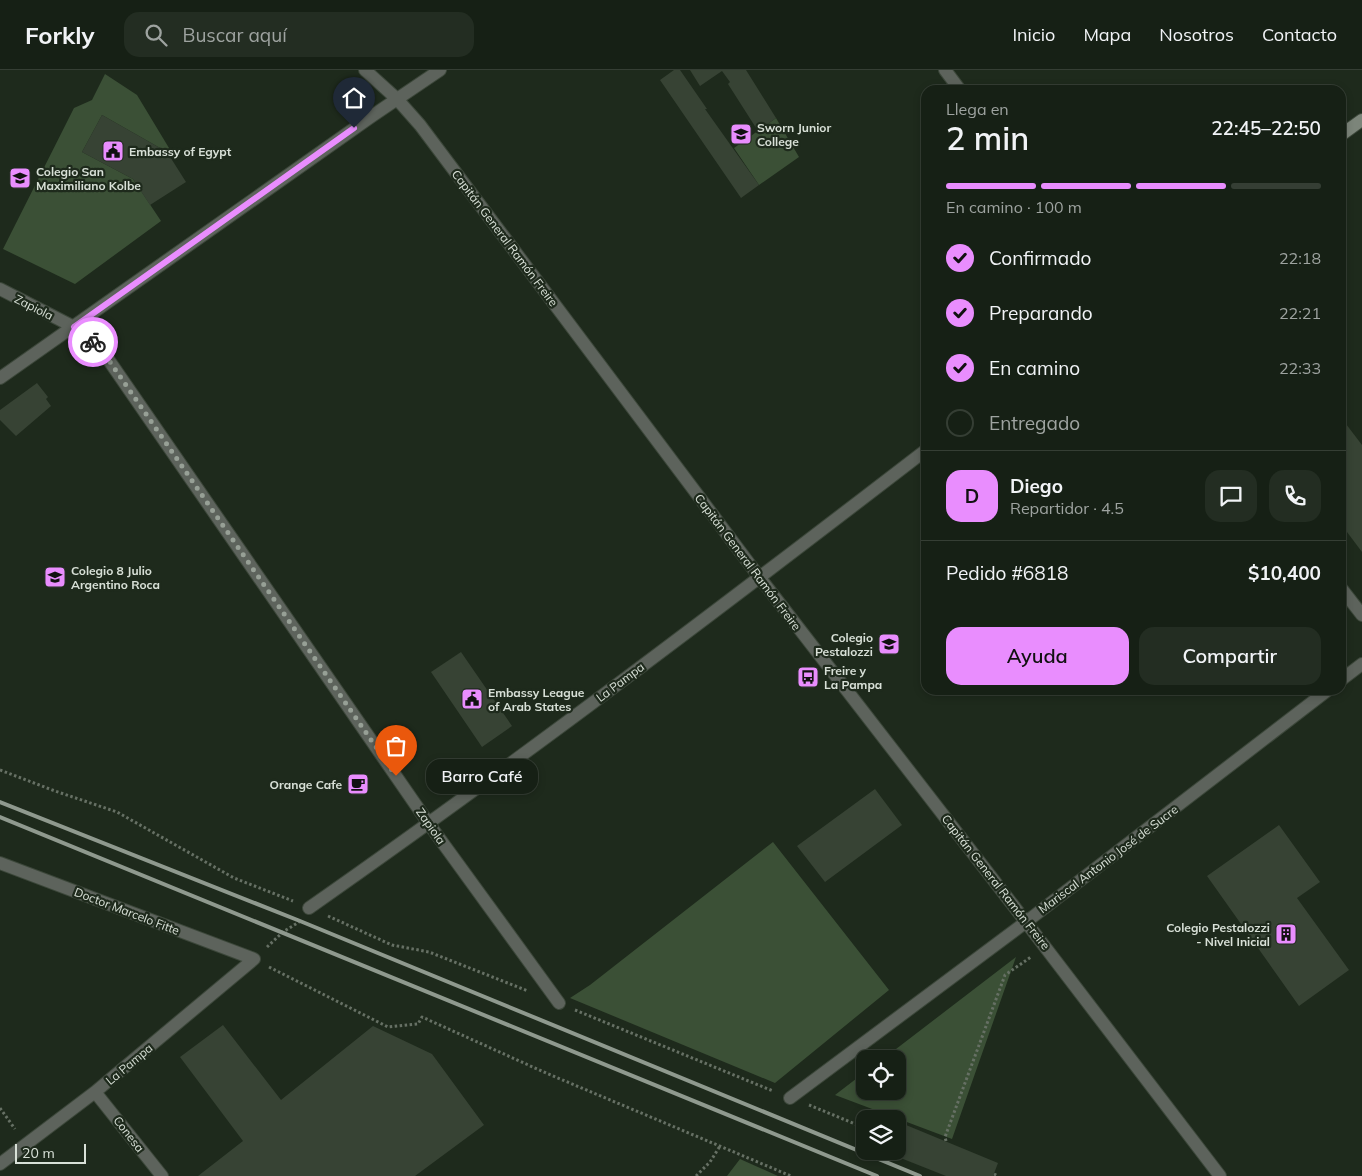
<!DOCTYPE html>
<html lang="es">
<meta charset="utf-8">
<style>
:root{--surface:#162015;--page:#232d22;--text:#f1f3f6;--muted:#9ea3a0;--line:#353e34;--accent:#e98dfe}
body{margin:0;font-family:Mulish,sans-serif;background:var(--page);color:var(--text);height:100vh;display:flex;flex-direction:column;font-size:19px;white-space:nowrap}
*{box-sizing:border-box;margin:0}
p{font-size:16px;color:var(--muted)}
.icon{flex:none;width:28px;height:28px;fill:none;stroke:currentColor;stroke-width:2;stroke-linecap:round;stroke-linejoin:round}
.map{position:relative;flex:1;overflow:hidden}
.side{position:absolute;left:921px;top:15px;width:425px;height:610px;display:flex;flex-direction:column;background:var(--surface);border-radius:15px;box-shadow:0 2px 8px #0003,0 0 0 1px var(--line)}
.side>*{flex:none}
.fabs{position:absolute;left:856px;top:980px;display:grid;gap:10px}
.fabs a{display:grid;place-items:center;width:50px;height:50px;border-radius:10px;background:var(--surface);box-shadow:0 2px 8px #0003,0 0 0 1px var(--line);font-size:25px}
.scale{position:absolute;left:15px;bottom:12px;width:71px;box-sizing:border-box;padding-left:5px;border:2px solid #d8e0d7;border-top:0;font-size:14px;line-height:18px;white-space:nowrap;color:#d8e0d7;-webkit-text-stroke:4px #1e2a1c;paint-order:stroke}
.pin{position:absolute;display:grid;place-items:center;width:42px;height:42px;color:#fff;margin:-51px -21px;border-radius:50% 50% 50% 0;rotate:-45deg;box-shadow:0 0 5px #0007}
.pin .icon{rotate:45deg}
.courier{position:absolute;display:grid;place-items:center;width:50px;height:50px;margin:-25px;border:4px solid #e98dfe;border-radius:50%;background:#fff;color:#222;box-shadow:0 1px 6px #0007}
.bubble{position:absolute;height:35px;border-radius:15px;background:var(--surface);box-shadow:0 2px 8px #0003,0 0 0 1px var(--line);font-size:16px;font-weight:600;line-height:35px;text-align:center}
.head em{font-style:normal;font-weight:600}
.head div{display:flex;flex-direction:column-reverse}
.head{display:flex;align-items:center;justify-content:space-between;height:85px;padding:0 25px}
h1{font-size:32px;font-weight:600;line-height:38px}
.bar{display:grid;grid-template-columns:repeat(4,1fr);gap:8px 5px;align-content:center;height:60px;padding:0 25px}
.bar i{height:6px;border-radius:4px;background:var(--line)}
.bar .active{background:var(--accent)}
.bar p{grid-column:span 4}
.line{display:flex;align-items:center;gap:12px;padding:0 25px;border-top:1px solid var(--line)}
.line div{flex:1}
.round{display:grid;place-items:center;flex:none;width:52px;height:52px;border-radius:15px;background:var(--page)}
ol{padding:0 25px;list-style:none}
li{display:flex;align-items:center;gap:15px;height:55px}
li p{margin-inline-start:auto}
li .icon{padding:5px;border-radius:50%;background:var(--accent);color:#111;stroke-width:4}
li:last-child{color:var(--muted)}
li i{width:28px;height:28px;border:2px solid var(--line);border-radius:50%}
.primary-button{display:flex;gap:10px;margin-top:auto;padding:10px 25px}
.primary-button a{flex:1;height:58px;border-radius:15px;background:var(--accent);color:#111;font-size:20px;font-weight:600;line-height:58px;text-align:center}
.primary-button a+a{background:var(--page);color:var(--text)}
header{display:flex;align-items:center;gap:30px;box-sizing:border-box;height:70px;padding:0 25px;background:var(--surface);border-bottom:1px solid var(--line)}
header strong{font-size:24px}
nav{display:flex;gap:28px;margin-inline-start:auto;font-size:18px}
.search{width:350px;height:45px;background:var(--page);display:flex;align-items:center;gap:12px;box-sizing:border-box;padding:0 18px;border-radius:15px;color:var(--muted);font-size:19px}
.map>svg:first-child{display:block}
.green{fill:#3b5036}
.building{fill:#374334}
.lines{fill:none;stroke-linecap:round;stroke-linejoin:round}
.street-casing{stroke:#3c473a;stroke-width:14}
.secondary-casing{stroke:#3c473a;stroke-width:14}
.path{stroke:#667064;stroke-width:3;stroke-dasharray:2.5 2.5;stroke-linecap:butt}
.street{stroke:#5d635c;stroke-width:12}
.secondary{stroke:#7c857a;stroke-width:12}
.rail{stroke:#8f998e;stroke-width:4}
.done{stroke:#97a096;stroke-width:5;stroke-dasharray:0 9}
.route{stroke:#e98dfe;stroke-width:6}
.labels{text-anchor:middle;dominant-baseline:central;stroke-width:4.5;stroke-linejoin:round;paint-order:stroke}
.poi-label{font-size:12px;font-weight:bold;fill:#d8e0d7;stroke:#1e2a1c;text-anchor:start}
.street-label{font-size:12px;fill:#d8e0d7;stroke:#1e2a1c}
</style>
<header>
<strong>Forkly</strong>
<div class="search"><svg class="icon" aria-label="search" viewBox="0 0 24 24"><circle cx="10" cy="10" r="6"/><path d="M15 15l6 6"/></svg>Buscar aquí</div>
<nav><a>Inicio</a><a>Mapa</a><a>Nosotros</a><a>Contacto</a></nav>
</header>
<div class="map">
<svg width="1362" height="1106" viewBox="0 0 1362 1106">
<rect width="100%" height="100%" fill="#1e2a1c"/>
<path class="green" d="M105,4L137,25L169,78L167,82L102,45L82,82L133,109L161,151L75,214L3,179L74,38L92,30Z
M776,48L799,87L759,115L734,78Z
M773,772L889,920L775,1013L570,928L590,915Z
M1016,887L952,1069L835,1025L865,1002V1021H898V989H883Z
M740,1089L778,1106H727Z"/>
<path class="building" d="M674,0H680L707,39H705L759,115L741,128L660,10Z
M690,0H746L776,48L758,61L728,14L730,12L722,1L700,16Z
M102,45L167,82L186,112L150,135L133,109L82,82Z
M37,313L48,327L46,329L51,336L16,366L0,350V340Z
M1346,354L1362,375V482L1341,454V358Z
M461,582L512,656L482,677L431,602Z
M875,719L902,755L825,812L797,776Z
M1279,755L1320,812L1297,828L1349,900L1299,936L1207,806Z
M223,955L281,1030L373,956L432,984L484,1055L415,1106H198L243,1071L180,987Z
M906,1055L998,1093L993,1106H946L893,1085L896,1081H898Z"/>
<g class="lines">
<g class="street-casing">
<path id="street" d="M365,0L397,29L420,55L760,508L1026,852L1220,1106
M945,0L960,20
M0,219L74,257L99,276L429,754L559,933
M0,308L372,46L440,0
M1341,518L1362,545
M1341,610L1362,594
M0,793L254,889L95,1022L0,1094
M309,838C519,691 723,536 926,380
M95,1022L162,1106
M790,1028L1026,852L1328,620"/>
</g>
<g class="secondary-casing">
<path id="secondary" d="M1341,65L1362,50"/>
</g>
<path class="path" d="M0,700L55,721L117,742L234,808L293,831
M328,846L392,875L429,882L528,921
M267,877L283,862L299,852
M269,897L388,957L418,954L422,947L546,1003L791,1106
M575,940L773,1021
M809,1035L865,1058
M0,1038L15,1059
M898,1071L901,1072
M946,1071L945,1067L1005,905L1031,887
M994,1104L998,1106
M696,1106L710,1092L720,1076"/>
<use href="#street" class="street"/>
<use href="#secondary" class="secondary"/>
<path class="rail" d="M0,732L300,851L920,1106
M0,747L877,1106"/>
</g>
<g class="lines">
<path class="done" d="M93,272L99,276L396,706"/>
<path class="route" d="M93,272L74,257L354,58"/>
</g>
<defs>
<g id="school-square" transform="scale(1.125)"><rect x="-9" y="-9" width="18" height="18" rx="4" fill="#e98dfe" stroke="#1e2a1c"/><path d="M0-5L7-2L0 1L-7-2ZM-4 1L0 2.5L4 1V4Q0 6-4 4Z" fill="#111"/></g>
<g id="civic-square" transform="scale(1.125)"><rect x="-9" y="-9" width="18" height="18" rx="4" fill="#e98dfe" stroke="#1e2a1c"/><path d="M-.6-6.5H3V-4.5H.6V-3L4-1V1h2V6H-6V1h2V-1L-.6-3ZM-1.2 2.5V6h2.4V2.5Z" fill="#111"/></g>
<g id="bus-square" transform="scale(1.125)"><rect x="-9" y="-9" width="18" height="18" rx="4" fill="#e98dfe" stroke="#1e2a1c"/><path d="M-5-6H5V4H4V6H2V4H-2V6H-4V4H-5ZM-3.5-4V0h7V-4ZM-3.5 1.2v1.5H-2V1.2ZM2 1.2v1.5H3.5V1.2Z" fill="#111"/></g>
<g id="cafe-square" transform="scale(1.125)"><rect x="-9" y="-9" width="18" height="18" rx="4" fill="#e98dfe" stroke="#1e2a1c"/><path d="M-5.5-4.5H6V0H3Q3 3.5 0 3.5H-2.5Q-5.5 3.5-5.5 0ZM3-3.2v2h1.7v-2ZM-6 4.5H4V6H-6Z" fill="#111"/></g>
<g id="building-square" transform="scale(1.125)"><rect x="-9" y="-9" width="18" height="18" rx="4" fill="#e98dfe" stroke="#1e2a1c"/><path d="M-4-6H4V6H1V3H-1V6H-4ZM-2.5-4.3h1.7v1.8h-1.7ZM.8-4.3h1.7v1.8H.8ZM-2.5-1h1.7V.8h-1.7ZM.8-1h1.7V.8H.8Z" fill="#111"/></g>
</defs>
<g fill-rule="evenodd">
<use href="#school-square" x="741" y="64"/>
<use href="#civic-square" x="113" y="81"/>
<use href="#school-square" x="20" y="108"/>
<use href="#school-square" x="55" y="507"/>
<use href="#school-square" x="889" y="574"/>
<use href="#bus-square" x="808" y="607"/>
<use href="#civic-square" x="472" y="629"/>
<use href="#cafe-square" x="358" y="714"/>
<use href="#building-square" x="1286" y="864"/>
</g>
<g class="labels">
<g class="poi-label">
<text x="757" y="57">Sworn Junior<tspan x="757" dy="14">College</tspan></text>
<text x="129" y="81">Embassy of Egypt</text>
<text x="36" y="101">Colegio San<tspan x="36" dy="14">Maximiliano Kolbe</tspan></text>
<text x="71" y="500">Colegio 8 Julio<tspan x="71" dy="14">Argentino Roca</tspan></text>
<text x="873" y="567" text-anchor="end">Colegio<tspan x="873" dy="14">Pestalozzi</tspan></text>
<text x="824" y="600">Freire y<tspan x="824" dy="14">La Pampa</tspan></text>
<text x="488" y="622">Embassy League<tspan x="488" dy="14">of Arab States</tspan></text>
<text x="342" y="714" text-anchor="end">Orange Cafe</text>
<text x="1270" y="857" text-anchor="end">Colegio Pestalozzi<tspan x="1270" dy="14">- Nivel Inicial</tspan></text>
</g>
<g class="street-label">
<text transform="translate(505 168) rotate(53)">Capitán General Ramón Freire</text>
<text transform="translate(34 237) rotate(27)">Zapiola</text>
<text transform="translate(748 492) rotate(53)">Capitán General Ramón Freire</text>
<text transform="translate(620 612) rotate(-37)">La Pampa</text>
<text transform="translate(431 756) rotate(55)">Zapiola</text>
<text transform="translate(1108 789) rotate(-37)">Mariscal Antonio José de Sucre</text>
<text transform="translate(996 812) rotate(52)">Capitán General Ramón Freire</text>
<text transform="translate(127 841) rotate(21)">Doctor Marcelo Fitte</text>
<text transform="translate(129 994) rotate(-40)">La Pampa</text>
<text transform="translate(129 1064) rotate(52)">Conesa</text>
</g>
</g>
</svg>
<div class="fabs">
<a><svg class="icon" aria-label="locate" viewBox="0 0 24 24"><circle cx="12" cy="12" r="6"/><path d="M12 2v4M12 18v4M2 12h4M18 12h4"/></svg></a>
<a><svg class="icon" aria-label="layers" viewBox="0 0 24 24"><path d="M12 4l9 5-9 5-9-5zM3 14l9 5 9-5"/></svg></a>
</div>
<div class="scale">20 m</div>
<div class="pin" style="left:396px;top:706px;background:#ea580c"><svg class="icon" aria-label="bag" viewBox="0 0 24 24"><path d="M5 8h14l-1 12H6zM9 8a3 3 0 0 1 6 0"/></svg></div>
<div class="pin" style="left:354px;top:58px;background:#1f2937"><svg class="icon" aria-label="home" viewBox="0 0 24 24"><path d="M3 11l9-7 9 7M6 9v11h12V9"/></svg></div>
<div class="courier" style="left:93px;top:272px"><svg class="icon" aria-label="bike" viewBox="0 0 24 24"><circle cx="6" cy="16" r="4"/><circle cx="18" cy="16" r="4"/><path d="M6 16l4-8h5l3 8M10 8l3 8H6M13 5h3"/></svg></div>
<div class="bubble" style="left:426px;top:689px;width:112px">Barro Café</div>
<section class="side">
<div class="head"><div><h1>2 min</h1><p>Llega en</p></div><em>22:45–22:50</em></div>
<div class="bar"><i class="active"></i><i class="active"></i><i class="active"></i><i></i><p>En camino · 100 m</p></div>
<ol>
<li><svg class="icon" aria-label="check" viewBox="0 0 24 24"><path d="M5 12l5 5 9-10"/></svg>Confirmado<p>22:18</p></li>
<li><svg class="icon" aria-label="check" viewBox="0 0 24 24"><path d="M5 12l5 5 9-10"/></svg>Preparando<p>22:21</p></li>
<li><svg class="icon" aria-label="check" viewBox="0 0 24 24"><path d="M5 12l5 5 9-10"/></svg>En camino<p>22:33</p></li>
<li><i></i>Entregado</li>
</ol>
<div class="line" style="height:90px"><b class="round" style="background:var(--accent);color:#111">D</b><div><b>Diego</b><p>Repartidor · 4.5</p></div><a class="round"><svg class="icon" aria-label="chat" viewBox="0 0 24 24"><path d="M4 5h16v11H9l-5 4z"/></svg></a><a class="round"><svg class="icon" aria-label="phone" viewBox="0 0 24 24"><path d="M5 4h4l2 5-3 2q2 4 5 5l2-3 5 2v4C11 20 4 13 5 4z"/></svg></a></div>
<div class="line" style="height:65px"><div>Pedido #6818</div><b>$10,400</b></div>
<div class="primary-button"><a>Ayuda</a><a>Compartir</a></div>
</section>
</div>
